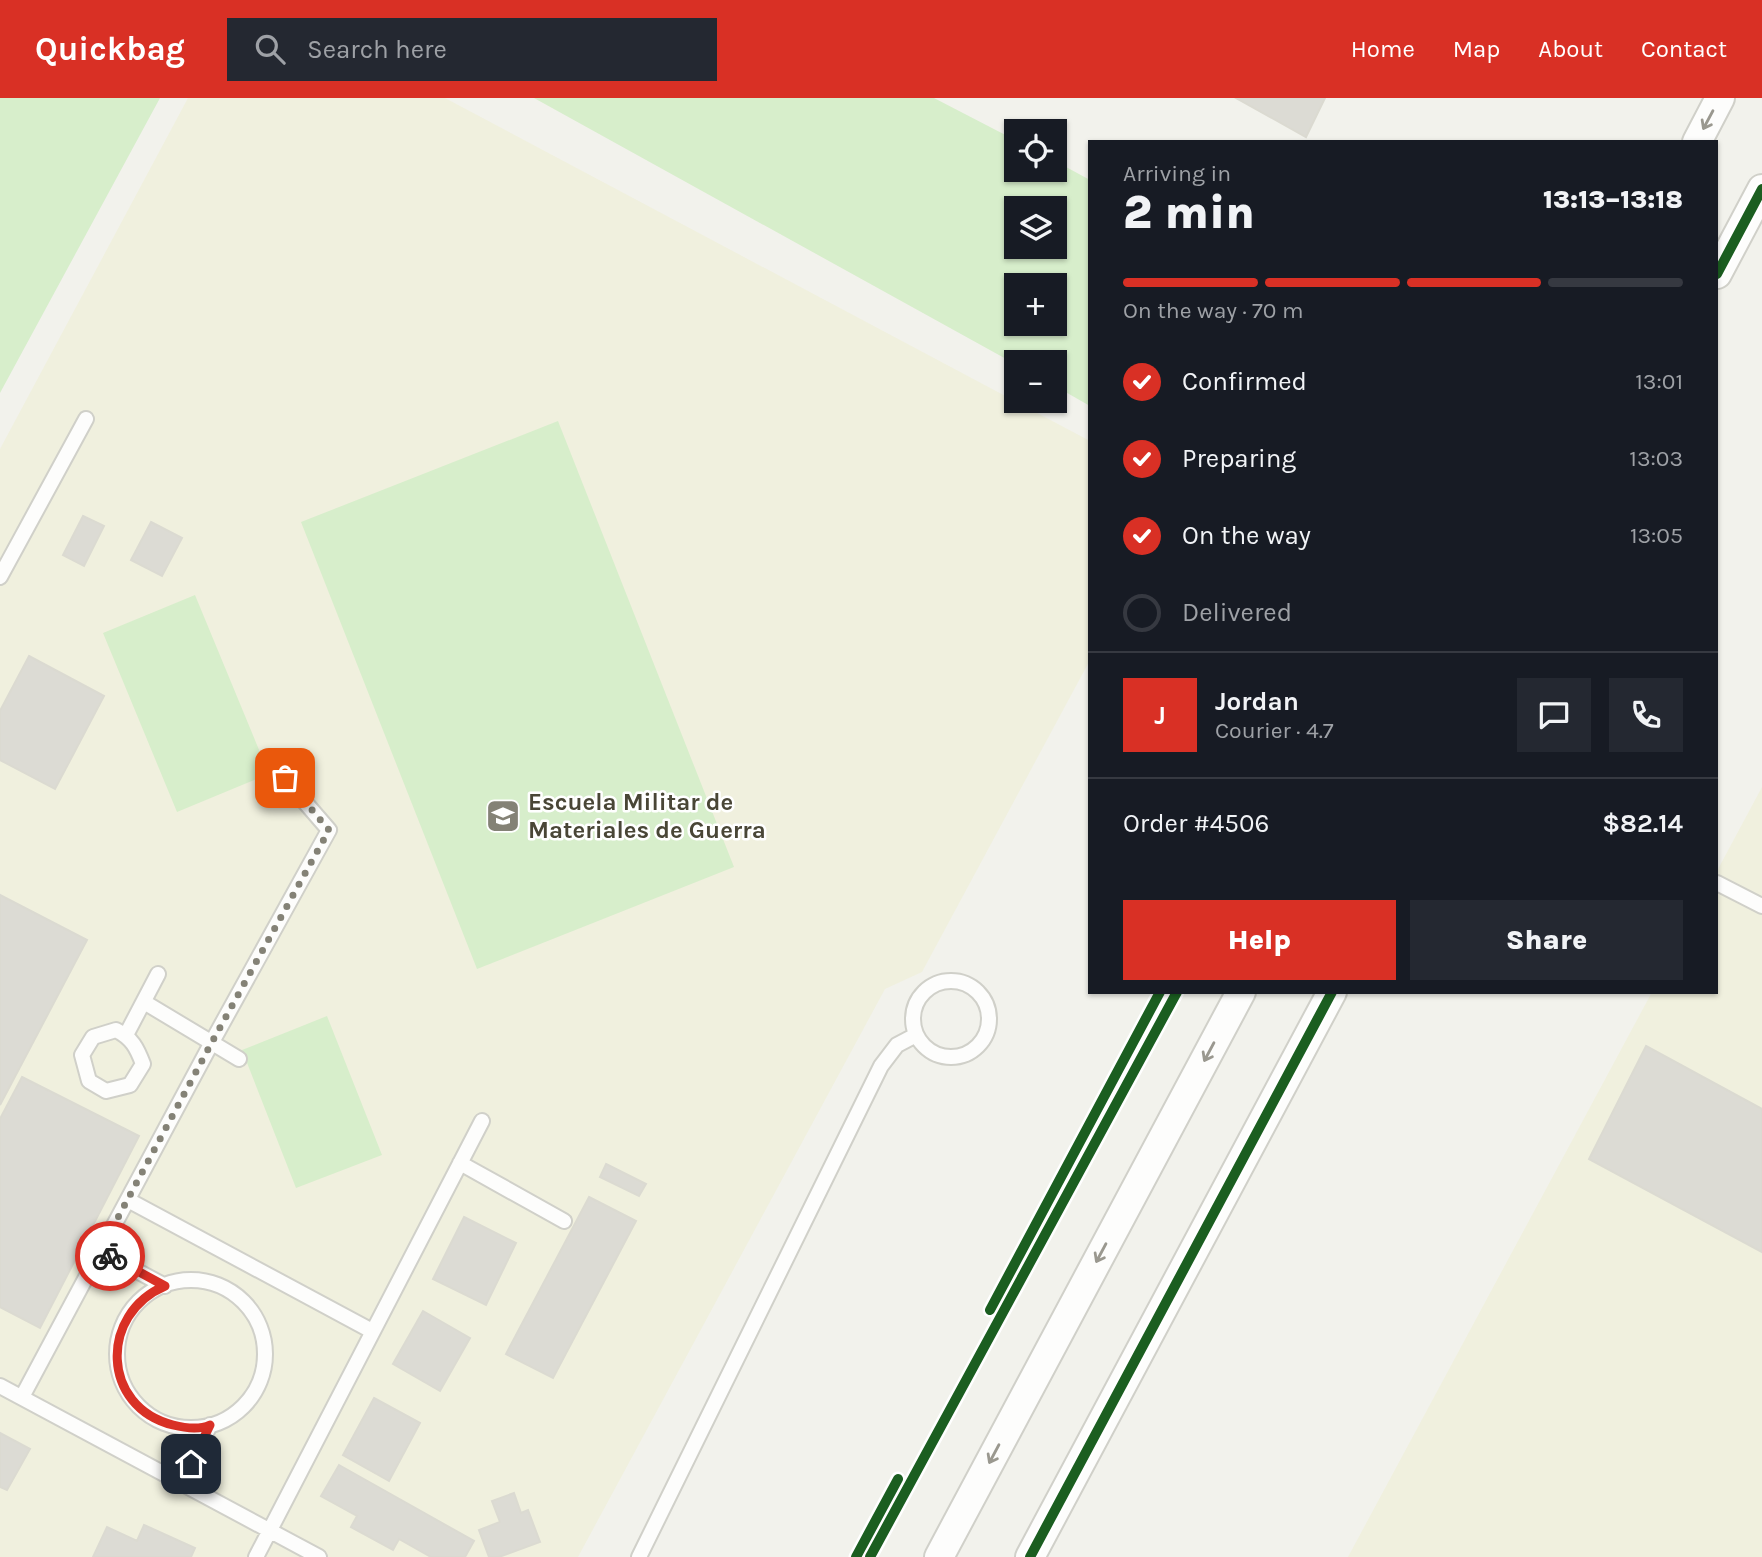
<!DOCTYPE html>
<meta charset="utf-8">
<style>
:root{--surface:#171b24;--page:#242831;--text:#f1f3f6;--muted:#9ea1a6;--line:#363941;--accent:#d93025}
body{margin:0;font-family:Karla,sans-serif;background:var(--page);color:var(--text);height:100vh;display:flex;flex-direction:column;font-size:26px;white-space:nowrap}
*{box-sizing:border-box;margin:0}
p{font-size:23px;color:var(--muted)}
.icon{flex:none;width:38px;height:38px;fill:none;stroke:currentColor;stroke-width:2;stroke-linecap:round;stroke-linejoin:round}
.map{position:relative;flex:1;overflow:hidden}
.panel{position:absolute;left:1088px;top:42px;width:630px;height:854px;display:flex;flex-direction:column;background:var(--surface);border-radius:0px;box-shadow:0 2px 5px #0004}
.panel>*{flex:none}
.controls{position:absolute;left:1004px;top:21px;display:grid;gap:14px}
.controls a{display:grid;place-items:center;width:63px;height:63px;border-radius:0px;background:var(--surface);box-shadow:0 2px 5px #0004;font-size:35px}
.pin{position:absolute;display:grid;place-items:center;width:60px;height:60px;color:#fff;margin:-30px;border-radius:14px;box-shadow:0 4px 10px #0006}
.courier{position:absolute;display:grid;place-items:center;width:70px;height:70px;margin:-35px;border:5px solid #d93025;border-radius:50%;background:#fff;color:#222;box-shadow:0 2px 9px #0007}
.headline em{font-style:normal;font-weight:800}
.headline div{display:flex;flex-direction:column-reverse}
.headline{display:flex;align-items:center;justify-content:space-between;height:119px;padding:0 35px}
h1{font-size:46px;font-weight:800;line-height:52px}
.bar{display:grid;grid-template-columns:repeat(4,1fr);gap:10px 7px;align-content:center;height:84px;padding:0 35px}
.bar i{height:9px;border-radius:5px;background:var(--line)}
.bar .selected{background:var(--accent)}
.bar p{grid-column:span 4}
.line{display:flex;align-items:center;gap:18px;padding:0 35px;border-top:2px solid var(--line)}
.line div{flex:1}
.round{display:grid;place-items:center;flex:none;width:74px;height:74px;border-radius:0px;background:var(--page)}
ol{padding:0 35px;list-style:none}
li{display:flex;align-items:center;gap:21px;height:77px}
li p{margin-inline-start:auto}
li .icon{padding:7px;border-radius:50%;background:var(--accent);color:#fff;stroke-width:4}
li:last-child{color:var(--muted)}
li i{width:38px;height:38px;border:4px solid var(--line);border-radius:50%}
.cta{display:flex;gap:14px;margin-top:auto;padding:14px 35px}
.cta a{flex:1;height:80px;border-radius:0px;background:var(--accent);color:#fff;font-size:28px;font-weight:800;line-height:80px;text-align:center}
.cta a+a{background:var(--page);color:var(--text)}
header{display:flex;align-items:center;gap:42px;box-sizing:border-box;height:98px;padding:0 35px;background:var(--accent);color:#fff}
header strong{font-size:33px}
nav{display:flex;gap:38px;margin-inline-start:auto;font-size:24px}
.search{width:490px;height:63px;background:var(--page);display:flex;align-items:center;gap:18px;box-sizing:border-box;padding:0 24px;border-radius:0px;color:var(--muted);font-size:26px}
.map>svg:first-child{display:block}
.education{fill:#f0f0de}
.green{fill:#d7eecb;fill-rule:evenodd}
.building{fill:#dcdbd4;stroke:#dbdad1;stroke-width:2}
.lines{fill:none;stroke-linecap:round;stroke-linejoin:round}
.service-casing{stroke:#d0d0c9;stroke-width:18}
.minor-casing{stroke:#d0d0c9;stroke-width:32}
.service{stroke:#fdfdfc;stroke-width:14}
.minor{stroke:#fdfdfc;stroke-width:28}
.cycleway-casing{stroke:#fff;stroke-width:15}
.cycleway{stroke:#1b5e20;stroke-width:10}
.oneway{stroke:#9a988f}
.done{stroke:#848276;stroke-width:7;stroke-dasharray:0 12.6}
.route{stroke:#d93025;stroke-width:9}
.labels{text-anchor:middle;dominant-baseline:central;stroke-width:5;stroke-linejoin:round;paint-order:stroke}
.poi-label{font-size:24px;font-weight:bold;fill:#494636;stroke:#fff;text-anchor:start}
</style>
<header>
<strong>Quickbag</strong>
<div class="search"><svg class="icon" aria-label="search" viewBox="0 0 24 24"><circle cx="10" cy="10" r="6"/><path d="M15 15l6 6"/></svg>Search here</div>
<nav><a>Home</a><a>Map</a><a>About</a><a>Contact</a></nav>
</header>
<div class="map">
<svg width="1762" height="1459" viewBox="0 0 1762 1459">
<rect width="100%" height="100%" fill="#f2f2ec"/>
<path class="education" d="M188,0H445L1090,343V562L922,874L885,891L578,1459H0V351Z
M1762,689V1459H1348L1652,894H1717V773Z"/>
<path class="green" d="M0,0H160L0,295Z
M534,0H934L1017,43V72H1055V63L1090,82V308L1055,288V264H1017V267ZM1017,110H1055V149H1017ZM1055,187V226H1017V187Z
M558,323L734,769L477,871L301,424Z
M195,497L269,676L177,714L103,535Z
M327,918L382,1057L296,1090L242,952Z"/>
<path class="building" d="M1236,0H1325L1306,39Z
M83,418L104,428L84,468L63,457Z
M151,424L182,440L162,478L131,462Z
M29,558L104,598L55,691L0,662V613Z
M0,797L87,842L0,1007Z
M1646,948L1762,1011V1154L1589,1061Z
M22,979L139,1038L40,1230L0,1209V1021Z
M606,1066L646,1086L639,1098L600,1079Z
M589,1099L636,1123L553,1280L506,1256Z
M464,1119L516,1145L486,1207L433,1181Z
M423,1213L470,1240L440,1293L393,1266Z
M374,1300L420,1325L389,1383L343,1357Z
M0,1335L30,1351L7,1392L0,1389Z
M339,1367L474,1443L465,1459H431L399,1441L393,1452L351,1429L357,1418L321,1398Z
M514,1395L521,1415L528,1412L540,1444L499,1459H489L479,1432L500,1424L492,1403Z
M144,1427L195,1450L191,1459H93L107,1429L137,1443Z"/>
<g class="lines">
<g class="service-casing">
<path id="service" d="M0,479L86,321
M1717,785L1762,808
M913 921a38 38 0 1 1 76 0a38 38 0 1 1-76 0Z
M144,904L239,961
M116,932C132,940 137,950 143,966L130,987L106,993L89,983L82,957L93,939Z
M126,937L158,876
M460,1065L564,1123
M128,1102L372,1233
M100,1153L165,1188
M117 1256a74 74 0 1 1 148 0a74 74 0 1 1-148 0Z
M0,1288L319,1459
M22,1299L212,944L329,732L284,680
M181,1385L210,1327
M256,1459L482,1023
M639,1459L881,968L897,947L916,937"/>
</g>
<g class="minor-casing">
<path id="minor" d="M1697,44L1720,0
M1717,176L1762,91
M939,1459L1241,894
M1030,1459L1332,894"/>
</g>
<use href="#service" class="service"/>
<use href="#minor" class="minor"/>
<g class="cycleway-casing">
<path id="cycleway" d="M1717,176L1762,91
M990,1212L1160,894
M856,1459L898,1381
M870,1459L1177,894
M1030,1459L1332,894"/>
</g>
<use href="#cycleway" class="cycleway"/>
</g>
<defs><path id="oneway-shaft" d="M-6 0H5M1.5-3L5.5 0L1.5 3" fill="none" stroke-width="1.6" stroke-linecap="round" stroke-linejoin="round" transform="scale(1.75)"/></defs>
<g class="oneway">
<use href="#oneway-shaft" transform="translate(1708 22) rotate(118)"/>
<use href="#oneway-shaft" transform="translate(1209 954) rotate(118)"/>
<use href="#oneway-shaft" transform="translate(1101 1155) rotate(118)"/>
<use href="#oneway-shaft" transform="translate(994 1356) rotate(118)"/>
</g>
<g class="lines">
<path class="done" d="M110,1158L100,1153L212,944L329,732L285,680"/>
<path class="route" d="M110,1158L165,1188C99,1216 101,1309 173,1327C185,1330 199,1332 210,1327L191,1366"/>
</g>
<defs>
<g id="university-square" transform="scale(1.75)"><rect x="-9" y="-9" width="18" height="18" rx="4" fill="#848276" stroke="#fff"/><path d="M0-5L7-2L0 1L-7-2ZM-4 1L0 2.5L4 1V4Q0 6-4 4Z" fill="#fff"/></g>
</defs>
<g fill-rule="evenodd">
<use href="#university-square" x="503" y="718"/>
</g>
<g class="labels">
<g class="poi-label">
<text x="528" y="704">Escuela Militar de<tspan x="528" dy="28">Materiales de Guerra</tspan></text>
</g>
</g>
</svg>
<div class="controls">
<a><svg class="icon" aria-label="locate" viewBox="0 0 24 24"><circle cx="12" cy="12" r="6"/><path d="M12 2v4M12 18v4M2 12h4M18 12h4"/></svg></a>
<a><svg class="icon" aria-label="layers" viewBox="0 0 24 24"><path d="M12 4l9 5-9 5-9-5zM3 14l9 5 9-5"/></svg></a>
<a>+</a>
<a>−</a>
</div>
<div class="pin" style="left:285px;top:680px;background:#ea580c"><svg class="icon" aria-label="bag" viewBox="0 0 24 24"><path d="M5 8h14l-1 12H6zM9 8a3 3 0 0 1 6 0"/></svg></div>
<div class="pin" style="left:191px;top:1366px;background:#1f2937"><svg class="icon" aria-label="home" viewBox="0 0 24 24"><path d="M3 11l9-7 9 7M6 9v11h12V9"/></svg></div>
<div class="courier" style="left:110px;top:1158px"><svg class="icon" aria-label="bike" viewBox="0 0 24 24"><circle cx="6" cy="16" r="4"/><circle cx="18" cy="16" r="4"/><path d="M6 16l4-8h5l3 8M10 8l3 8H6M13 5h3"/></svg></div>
<section class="panel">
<div class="headline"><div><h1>2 min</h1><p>Arriving in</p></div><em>13:13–13:18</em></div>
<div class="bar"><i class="selected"></i><i class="selected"></i><i class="selected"></i><i></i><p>On the way · 70 m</p></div>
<ol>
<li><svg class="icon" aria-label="check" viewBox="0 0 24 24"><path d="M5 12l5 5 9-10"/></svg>Confirmed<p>13:01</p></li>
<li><svg class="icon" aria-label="check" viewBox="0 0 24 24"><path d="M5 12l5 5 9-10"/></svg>Preparing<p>13:03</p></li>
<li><svg class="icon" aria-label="check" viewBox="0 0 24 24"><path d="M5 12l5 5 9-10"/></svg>On the way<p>13:05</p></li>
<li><i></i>Delivered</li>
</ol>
<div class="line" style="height:126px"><b class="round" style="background:var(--accent);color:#fff">J</b><div><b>Jordan</b><p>Courier · 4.7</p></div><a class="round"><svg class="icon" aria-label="chat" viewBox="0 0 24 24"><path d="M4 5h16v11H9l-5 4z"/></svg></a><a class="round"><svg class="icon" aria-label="phone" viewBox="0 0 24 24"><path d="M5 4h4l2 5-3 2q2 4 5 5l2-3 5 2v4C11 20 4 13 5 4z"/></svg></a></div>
<div class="line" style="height:91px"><div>Order #4506</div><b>$82.14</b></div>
<div class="cta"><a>Help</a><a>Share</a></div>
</section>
</div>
